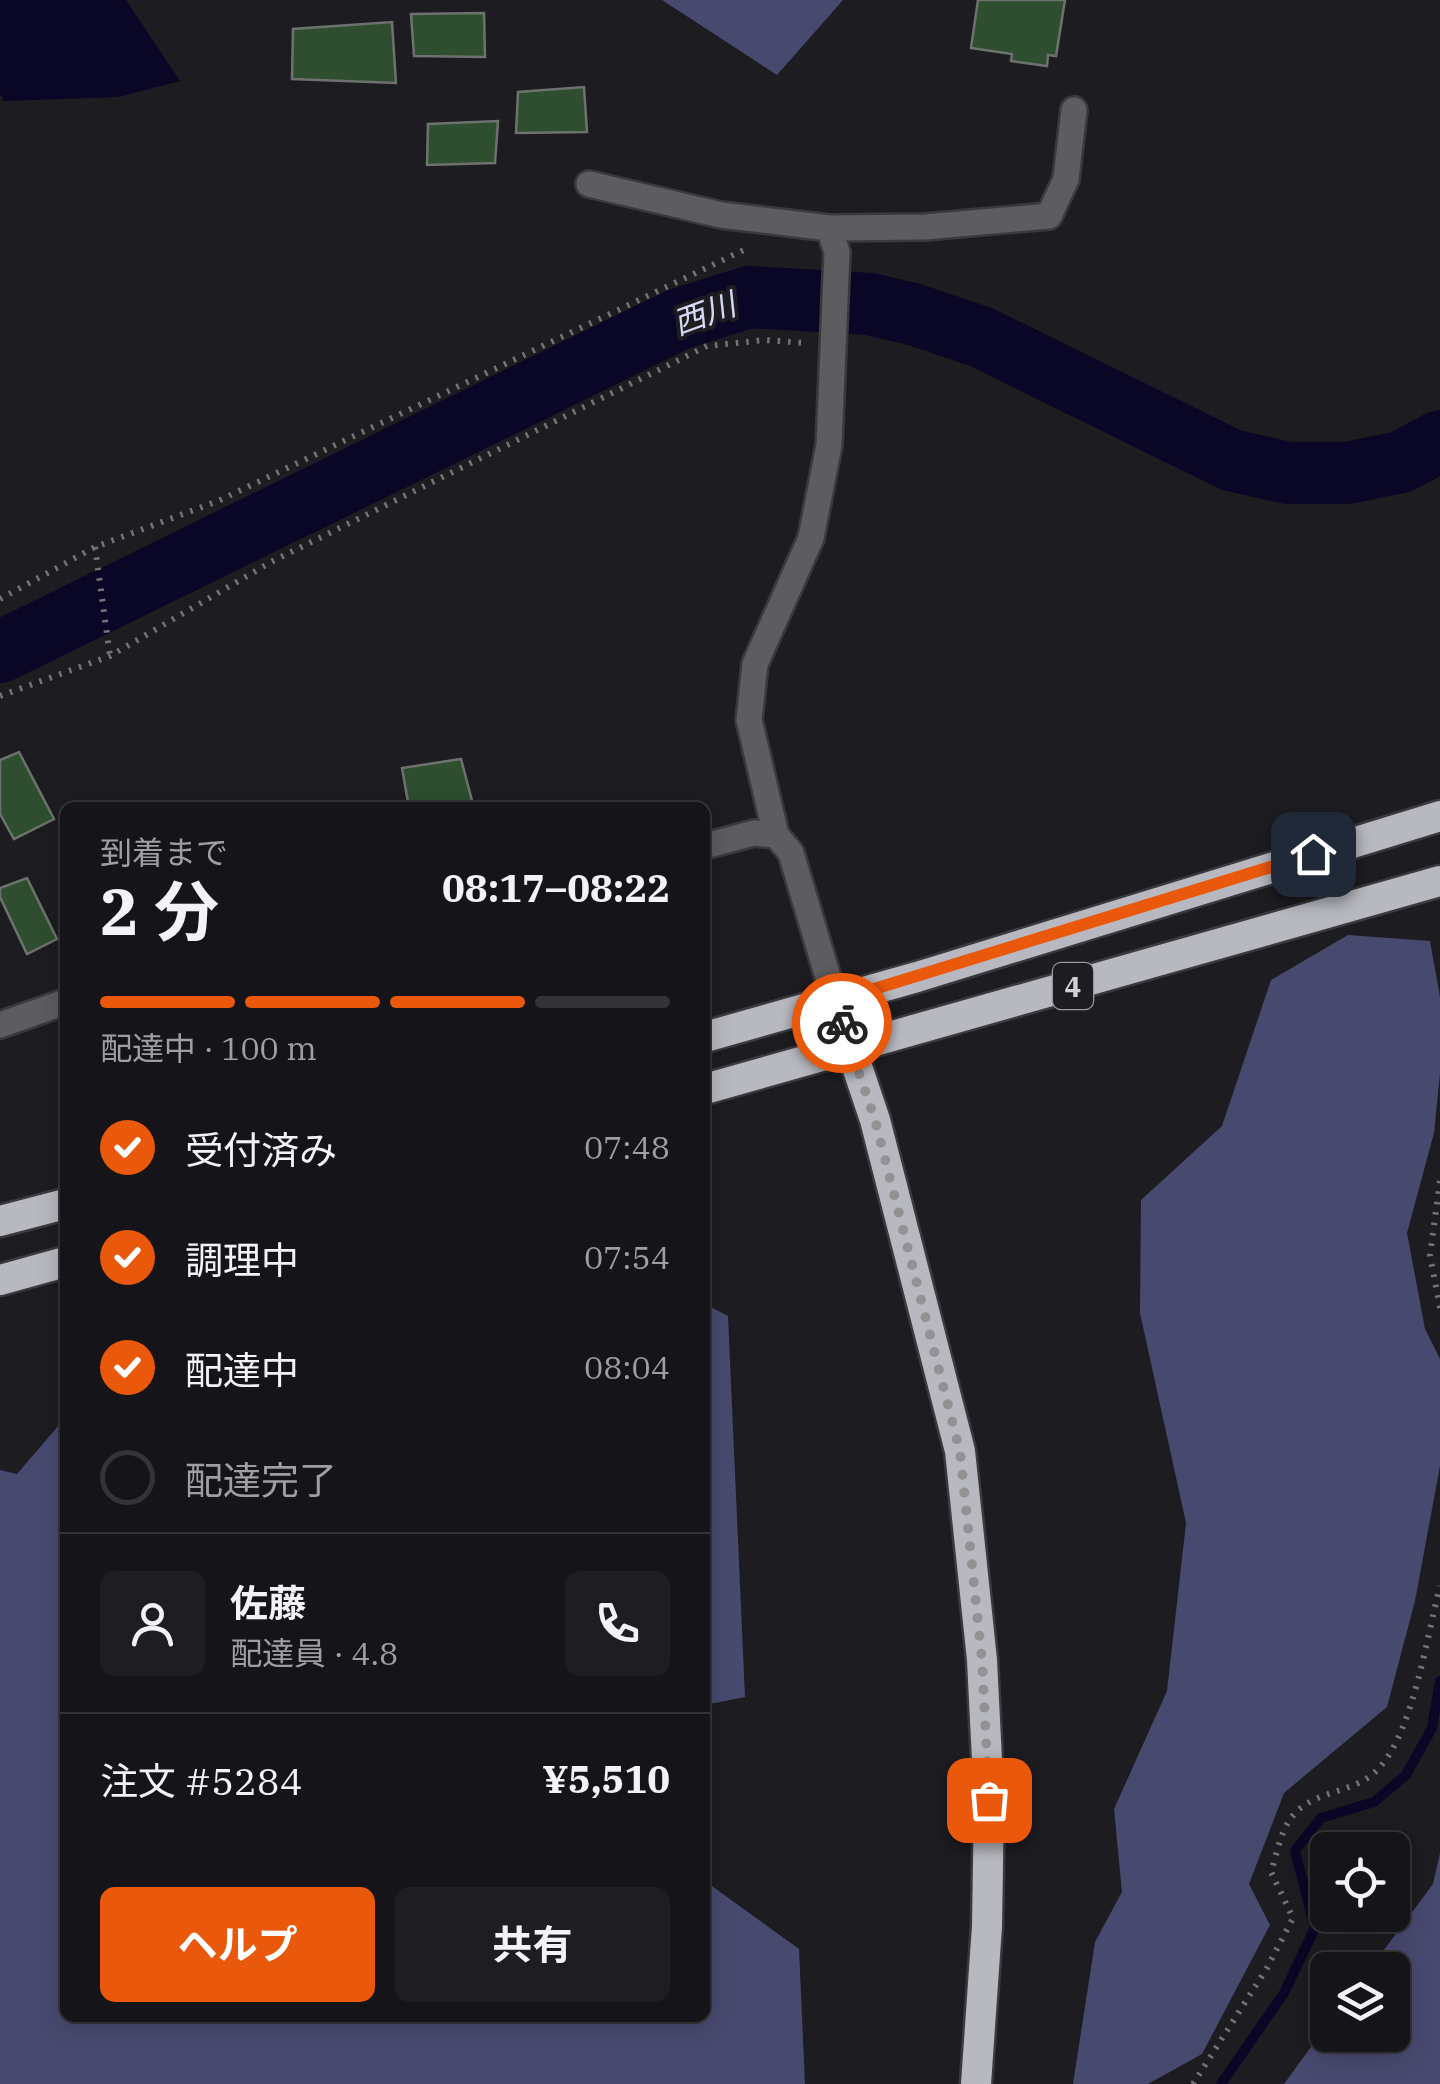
<!DOCTYPE html>
<html lang="ja">
<meta charset="utf-8">
<style>
:root{--surface:#151519;--page:#1e1e22;--text:#f1f3f6;--muted:#9d9fa2;--line:#343438;--accent:#ea580c}
body{margin:0;font-family:"IBM Plex Serif","Noto Sans JP",serif;background:var(--page);color:var(--text);height:100vh;display:flex;flex-direction:column;font-size:38px;white-space:nowrap}
*{box-sizing:border-box;margin:0}
p{font-size:32px;color:var(--muted)}
.icon{flex:none;width:55px;height:55px;fill:none;stroke:currentColor;stroke-width:2;stroke-linecap:round;stroke-linejoin:round}
.map{position:relative;flex:1;overflow:hidden}
.sheet{position:absolute;left:60px;top:802px;width:650px;height:1220px;display:flex;flex-direction:column;background:var(--surface);border-radius:15px;box-shadow:0 5px 25px #0003,0 0 0 2px var(--line)}
.sheet>*{flex:none}
.fabs{position:absolute;left:1310px;top:1832px;display:grid;gap:20px}
.fabs a{display:grid;place-items:center;width:100px;height:100px;border-radius:15px;background:var(--surface);box-shadow:0 5px 25px #0003,0 0 0 2px var(--line);font-size:50px}
.pin{position:absolute;display:grid;place-items:center;width:85px;height:85px;color:#fff;margin:-42px;border-radius:20px;box-shadow:0 5px 15px #0006}
.courier{position:absolute;display:grid;place-items:center;width:100px;height:100px;margin:-50px;border:8px solid #ea580c;border-radius:50%;background:#fff;color:#222;box-shadow:0 2px 12px #0007}
.summary em{font-style:normal;font-weight:700}
.summary div{display:flex;flex-direction:column-reverse}
.summary{display:flex;align-items:center;justify-content:space-between;height:170px;padding:0 40px}
h1{font-size:65px;font-weight:700;line-height:75px}
.bar{display:grid;grid-template-columns:repeat(4,1fr);gap:15px 10px;align-content:center;height:120px;padding:0 40px}
.bar i{height:12px;border-radius:8px;background:var(--line)}
.bar .active{background:var(--accent)}
.bar p{grid-column:span 4}
.line{display:flex;align-items:center;gap:25px;padding:0 40px;border-top:2px solid var(--line)}
.line div{flex:1}
.round{display:grid;place-items:center;flex:none;width:105px;height:105px;border-radius:15px;background:var(--page)}
ol{padding:0 40px;list-style:none}
li{display:flex;align-items:center;gap:30px;height:110px}
li p{margin-inline-start:auto}
li .icon{padding:10px;border-radius:50%;background:var(--accent);color:#fff;stroke-width:4}
li:last-child{color:var(--muted)}
li i{width:55px;height:55px;border:5px solid var(--line);border-radius:50%}
.primary-button{display:flex;gap:20px;margin-top:auto;padding:20px 40px}
.primary-button a{flex:1;height:115px;border-radius:15px;background:var(--accent);color:#fff;font-size:40px;font-weight:700;line-height:115px;text-align:center}
.primary-button a+a{background:var(--page);color:var(--text)}
.map>svg:first-child{display:block}
.forest{fill:#48496f}
.water{fill:#0a0625}
.lines{fill:none;stroke-linecap:round;stroke-linejoin:round}
.stream{stroke:#0a0625;stroke-width:10}
.river{stroke:#0a0625;stroke-width:62}
.building{fill:#2e4e2f;stroke:#6e726e;stroke-width:2.5}
.street-casing{stroke:#39393e;stroke-width:30}
.highway-casing{stroke:#39393e;stroke-width:35}
.path{stroke:#737377;stroke-width:6;stroke-dasharray:2.5 8;stroke-linecap:butt}
.street{stroke:#5d5d60;stroke-width:25}
.highway{stroke:#b8b9c0;stroke-width:30}
.done{stroke:#929295;stroke-width:10;stroke-dasharray:0 18}
.route{stroke:#ea580c;stroke-width:12}
.labels{text-anchor:middle;dominant-baseline:central;stroke-width:8;stroke-linejoin:round;paint-order:stroke}
.shield{fill:#1c1c21;stroke:#9b9b9e;stroke-width:2.5}
.shield-label{font-size:28px;font-weight:bold;fill:#d1d1d4}
.water-label{font-size:32px;font-style:italic;fill:#d6d8f3;stroke:#1c1c21}
</style>
<div class="map">
<svg width="1440" height="2084" viewBox="0 0 1440 2084">
<rect width="100%" height="100%" fill="#1c1c21"/>
<path class="forest" d="M662,0H843L777,75Z
M1348,935L1430,941L1440,997V1073L1434,1133L1407,1233L1425,1329L1440,1359V1466L1415,1601L1387,1707L1284,1793L1249,1884L1270,1925L1202,2054L1148,2084H1073L1095,1942L1122,1892L1114,1809L1167,1691L1186,1523L1140,1313L1141,1200L1222,1126L1271,980Z
M705,1304L728,1316L745,1697L705,1705Z
M65,1418V2018H705V1881L799,1949L805,2084H0V1470L17,1474Z
M1440,1853V2084H1284L1327,2025L1328,2035H1392V1970H1369L1433,1884Z"/>
<path class="water" d="M0,0H126L180,81L118,97L4,101L0,94Z"/>
<g class="lines">
<path class="stream" d="M1221,2084L1284,1993L1315,1928L1295,1851L1321,1818L1374,1802L1406,1775L1432,1728L1440,1681"/>
<path class="river" d="M0,652L679,319L749,297L870,304L916,315L981,337L1231,460L1288,473H1347L1401,462L1440,441"/>
</g>
<path class="building" d="M978,0H1065L1056,56L1048,55L1047,66L1011,61L1012,54L971,48Z
M484,13L485,57L414,56L411,14Z
M392,22L396,83L292,79L293,29Z
M584,87L587,132L516,133L518,92Z
M498,121L495,163L427,165L428,124Z
M19,752L54,819L14,839L0,814V760Z
M461,759L474,808H409L402,768Z
M27,878L57,939L27,954L0,897V888Z"/>
<g class="lines">
<g class="street-casing">
<path id="street" d="M589,184L721,215L829,228L837,252L829,445L811,538L755,664L749,720L776,835
M829,228L925,227L1049,216L1066,179L1074,110
M705,846L754,833L776,835L791,853L835,1001
M0,1025L65,1002"/>
</g>
<g class="highway-casing">
<path id="highway" d="M835,1001L875,1120L960,1451L982,1660L989,1800L987,1926L976,2084
M705,1037L917,977L1440,816
M705,1089L1440,881
M0,1221L65,1204
M0,1280L65,1262"/>
</g>
<path class="path" d="M95,547L110,656
M0,599L95,547L218,501L750,247
M0,696L110,656L271,562L707,346L765,340L806,343
M1440,1181L1430,1255L1440,1308
M1193,2084L1267,1968L1293,1918L1271,1872C1276,1856 1280,1835 1289,1821C1310,1788 1354,1796 1379,1768C1413,1732 1427,1636 1440,1586"/>
<use href="#street" class="street"/>
<use href="#highway" class="highway"/>
</g>
<g class="lines">
<path class="done" d="M842,1023L875,1120L960,1452L982,1660L989,1800"/>
<path class="route" d="M842,1023L835,1001L1313,854"/>
</g>
<g class="labels">
<rect class="shield" x="1053" y="963" width="40" height="46" rx="8"/>
<g class="shield-label">
<text x="1073" y="986">4</text>
</g>
<g class="water-label">
<text transform="translate(704 313) rotate(-20)">西川</text>
</g>
</g>
</svg>
<div class="fabs">
<a><svg class="icon" aria-label="locate" viewBox="0 0 24 24"><circle cx="12" cy="12" r="6"/><path d="M12 2v4M12 18v4M2 12h4M18 12h4"/></svg></a>
<a><svg class="icon" aria-label="layers" viewBox="0 0 24 24"><path d="M12 4l9 5-9 5-9-5zM3 14l9 5 9-5"/></svg></a>
</div>
<div class="pin" style="left:989px;top:1800px;background:#ea580c"><svg class="icon" aria-label="bag" viewBox="0 0 24 24"><path d="M5 8h14l-1 12H6zM9 8a3 3 0 0 1 6 0"/></svg></div>
<div class="pin" style="left:1313px;top:854px;background:#1f2937"><svg class="icon" aria-label="home" viewBox="0 0 24 24"><path d="M3 11l9-7 9 7M6 9v11h12V9"/></svg></div>
<div class="courier" style="left:842px;top:1023px"><svg class="icon" aria-label="bike" viewBox="0 0 24 24"><circle cx="6" cy="16" r="4"/><circle cx="18" cy="16" r="4"/><path d="M6 16l4-8h5l3 8M10 8l3 8H6M13 5h3"/></svg></div>
<section class="sheet">
<div class="summary"><div><h1>2 分</h1><p>到着まで</p></div><em>08:17–08:22</em></div>
<div class="bar"><i class="active"></i><i class="active"></i><i class="active"></i><i></i><p>配達中 · 100 m</p></div>
<ol>
<li><svg class="icon" aria-label="check" viewBox="0 0 24 24"><path d="M5 12l5 5 9-10"/></svg>受付済み<p>07:48</p></li>
<li><svg class="icon" aria-label="check" viewBox="0 0 24 24"><path d="M5 12l5 5 9-10"/></svg>調理中<p>07:54</p></li>
<li><svg class="icon" aria-label="check" viewBox="0 0 24 24"><path d="M5 12l5 5 9-10"/></svg>配達中<p>08:04</p></li>
<li><i></i>配達完了</li>
</ol>
<div class="line" style="height:180px"><a class="round"><svg class="icon" aria-label="person" viewBox="0 0 24 24"><circle cx="12" cy="8" r="4"/><path d="M4 21q1-7 8-7t8 7"/></svg></a><div><b>佐藤</b><p>配達員 · 4.8</p></div><a class="round"><svg class="icon" aria-label="phone" viewBox="0 0 24 24"><path d="M5 4h4l2 5-3 2q2 4 5 5l2-3 5 2v4C11 20 4 13 5 4z"/></svg></a></div>
<div class="line" style="height:130px"><div>注文 #5284</div><b>¥5,510</b></div>
<div class="primary-button"><a>ヘルプ</a><a>共有</a></div>
</section>
</div>
